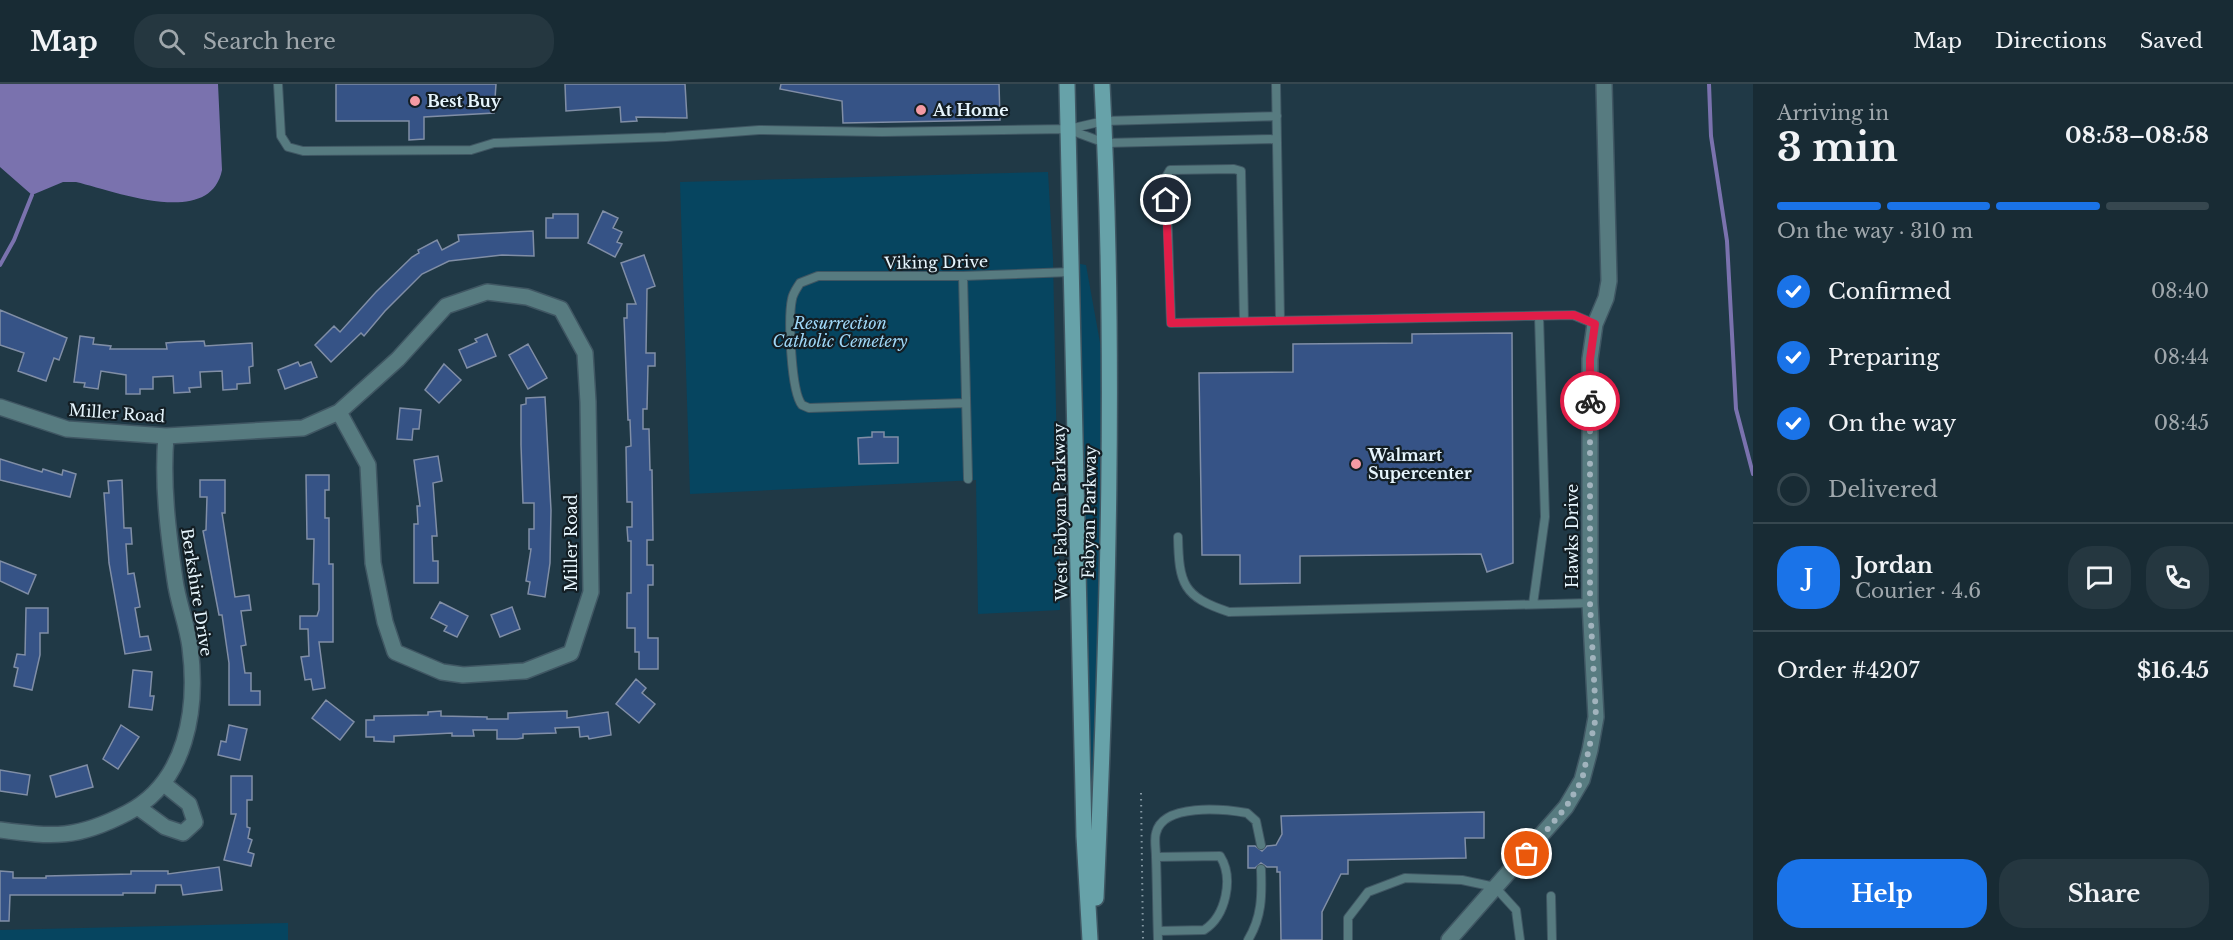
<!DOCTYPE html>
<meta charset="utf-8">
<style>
:root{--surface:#182b34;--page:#253740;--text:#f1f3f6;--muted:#9fa7ac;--line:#36474f;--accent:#1a73e8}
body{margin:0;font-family:"Libre Baskerville",serif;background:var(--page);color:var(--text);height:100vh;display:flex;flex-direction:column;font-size:22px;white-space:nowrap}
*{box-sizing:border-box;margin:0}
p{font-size:20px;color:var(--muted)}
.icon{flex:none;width:33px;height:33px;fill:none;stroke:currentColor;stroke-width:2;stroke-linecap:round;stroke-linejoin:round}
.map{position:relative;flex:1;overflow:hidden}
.panel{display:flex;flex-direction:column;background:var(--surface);width:480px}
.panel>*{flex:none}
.pin{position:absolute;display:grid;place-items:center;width:51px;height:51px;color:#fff;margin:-26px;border:3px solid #fff;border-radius:50%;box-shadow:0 2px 6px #0007}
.courier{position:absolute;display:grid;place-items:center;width:60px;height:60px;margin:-30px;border:4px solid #e11d48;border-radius:50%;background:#fff;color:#222;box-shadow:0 2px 8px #0007}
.headline em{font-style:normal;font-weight:700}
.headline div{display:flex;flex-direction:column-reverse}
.headline{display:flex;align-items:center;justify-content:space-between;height:102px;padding:0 24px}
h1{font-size:39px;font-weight:700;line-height:45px}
.bar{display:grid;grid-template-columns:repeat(4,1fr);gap:9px 6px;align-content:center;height:72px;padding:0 24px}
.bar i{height:8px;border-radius:4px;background:var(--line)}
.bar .current{background:var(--accent)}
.bar p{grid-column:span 4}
.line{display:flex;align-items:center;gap:15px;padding:0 24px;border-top:2px solid var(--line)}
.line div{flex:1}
.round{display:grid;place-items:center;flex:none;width:63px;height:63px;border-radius:24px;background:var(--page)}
ol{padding:0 24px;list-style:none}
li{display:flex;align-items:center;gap:18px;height:66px}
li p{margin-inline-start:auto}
li .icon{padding:6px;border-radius:50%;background:var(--accent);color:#fff;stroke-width:4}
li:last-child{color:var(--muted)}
li i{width:33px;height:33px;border:3px solid var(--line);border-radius:50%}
.button{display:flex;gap:12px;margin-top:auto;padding:12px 24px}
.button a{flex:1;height:69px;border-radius:24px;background:var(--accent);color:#fff;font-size:24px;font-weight:700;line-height:69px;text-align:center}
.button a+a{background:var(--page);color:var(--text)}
header{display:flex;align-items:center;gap:36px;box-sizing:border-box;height:84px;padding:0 30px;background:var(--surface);border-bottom:2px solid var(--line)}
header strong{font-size:28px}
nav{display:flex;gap:33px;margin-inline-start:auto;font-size:21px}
.search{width:420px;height:54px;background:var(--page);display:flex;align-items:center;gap:15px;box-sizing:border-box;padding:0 21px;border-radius:24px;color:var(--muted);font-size:22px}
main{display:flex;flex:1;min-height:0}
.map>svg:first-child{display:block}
.green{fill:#064560}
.water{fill:#7a72ae}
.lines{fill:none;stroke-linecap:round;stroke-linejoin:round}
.stream{stroke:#7a72ae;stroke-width:4}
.building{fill:#365386;stroke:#808ea6;stroke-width:1.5}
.service-casing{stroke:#405763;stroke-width:10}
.minor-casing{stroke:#405763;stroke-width:18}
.secondary-casing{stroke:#405763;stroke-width:18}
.path{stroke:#8599a4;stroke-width:2;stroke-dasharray:1.5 4.5;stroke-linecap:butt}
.service{stroke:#577b80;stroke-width:8}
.minor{stroke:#577b80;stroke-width:15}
.secondary{stroke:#67a2a9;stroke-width:15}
.done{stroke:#a1b3bd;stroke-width:6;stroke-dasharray:0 10.8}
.route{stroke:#e11d48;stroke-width:8}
.poi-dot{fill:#f49aa3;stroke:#131e24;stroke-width:2}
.labels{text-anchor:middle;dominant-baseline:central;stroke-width:4.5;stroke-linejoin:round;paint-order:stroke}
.poi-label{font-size:16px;font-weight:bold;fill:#e6f5fd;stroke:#131e24;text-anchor:start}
.street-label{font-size:16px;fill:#e6f5fd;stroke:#131e24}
.park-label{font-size:16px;font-style:italic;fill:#9fd7f7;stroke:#131e24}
</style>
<header>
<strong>Map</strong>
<div class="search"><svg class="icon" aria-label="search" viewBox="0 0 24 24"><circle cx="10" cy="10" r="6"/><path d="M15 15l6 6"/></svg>Search here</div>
<nav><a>Map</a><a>Directions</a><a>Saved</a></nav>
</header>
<main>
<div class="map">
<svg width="1753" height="856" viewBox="0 0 1753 856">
<rect width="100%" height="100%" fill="#203946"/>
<path class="green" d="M1048,88L1053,175L1060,526L978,530L976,396L690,410L680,98Z
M1080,180L1086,181L1106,292L1092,740H1089Z
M288,839V856H0V846Z"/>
<path class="water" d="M0,0H218L222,86C210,145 115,107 76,98H63L32,111L0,83Z"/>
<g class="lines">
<path class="stream" d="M1709,0L1711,52L1727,157L1736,325L1753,390
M0,181L14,156L32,111"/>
</g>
<path class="building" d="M336,0H496L494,29L424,33V55L409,56V37H336Z
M565,0H685L687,34L636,33L637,37L621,38L620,23L566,27Z
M781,0H999L1000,36L843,39L842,17L780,5Z
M603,127L618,134L613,144L622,148L617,158L622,160L615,173L588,159Z
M553,130H578V154H546V134H553Z
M533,147L534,172L502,171L449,177L422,190L385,227L364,252L361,249L331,278L315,261L334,242L340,248L376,208L412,173L419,169L418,166L437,156L442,166L459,157L458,151Z
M644,171L655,202L647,205L646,269H655V282H648L647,325H643V345H649L650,386H652L653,456H647V481H653V501H648V554H658V585H639V568H635V544H627V509H631V457H628L627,443H632V418H627L626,363L631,362L630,336H628L624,234H627V220H636L621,179Z
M0,226L67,254L59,276L54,274L46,297L18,287L24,269L0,261Z
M1512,249L1513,479L1487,488L1481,470L1300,472V499L1240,500V471H1202L1199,289L1293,288V260L1412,259V250Z
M487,250L496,272L467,284L459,266L477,258L475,255Z
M80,252L94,254L93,260L111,262L110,265H167L166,259L177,258L204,257L205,262L252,259L253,282L249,283L250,299L237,300V305L223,306L222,287L200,288L201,303L189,304L190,308L174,309L173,292L153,293V305H140V310H126V291L101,287L98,305L84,303L85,299L74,298Z
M528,260L547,294L528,305L509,271Z
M298,278L300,282L311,278L317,293L285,305L278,286Z
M444,280L461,296L439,319L425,306Z
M545,313L551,426L550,479L545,513L528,510L530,498L526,497L531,465H529V445H534V419H523L521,361V321L526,320V314Z
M400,324L421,326L419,345H413L412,356L397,355Z
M872,348H884V353H898V379L859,380L858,354L872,353Z
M438,372L442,397L433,399L437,452H432L433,477H438V499H414V440H418L417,422H420L414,376Z
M0,375L42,388L43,385L62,391L63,386L76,390L70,413L0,396Z
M306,391H329V406H325V434H329V480H333V558H319L325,604L313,606L311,595L305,596L301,573L309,572L308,545H300V532H317L319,526V500H313L314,455H307Z
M122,396L124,444H131L132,460H126L128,490L134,489L140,523L135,524L140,553L148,552L151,566L125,570L109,479L104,409H109L108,397Z
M200,396H225V429H222L235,513L249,511L251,526L241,527L246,561L241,562L245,589H251V607H260V621H229V579L222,531H219L203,447L206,446L207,413H200Z
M0,477L36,491L28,510L0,497Z
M440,518L468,532L457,553L444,547L447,542L431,534Z
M512,523L520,545L500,553L491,531Z
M26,524H48V549H40V571L32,606L14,602L18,584L14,583L17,570L25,571Z
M133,586L152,588L150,612H154L152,626L129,623Z
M636,595L646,604L642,609L655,620L639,639L616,620Z
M326,616L354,638L340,656L312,634Z
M441,627V632L487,633V635H508V629L567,627V634L608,628L611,651L589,655L588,652L580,653L579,643L555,644L556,649L523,650V654L517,655H497V646H473L474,652H452V649L394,652V658L374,657V653H366V636H374V632L428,631V628Z
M121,641L139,653L118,685L103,675Z
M229,641L247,645L240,676L218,671L221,657L226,658Z
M87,681L93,703L56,713L50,692Z
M0,686L30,691L27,711L0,707Z
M231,692H252V716H247V743L250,744L248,754L252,756L248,768L254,770L251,782L224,776L236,730H231Z
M1484,728V754H1465L1466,774L1348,776V790H1341L1322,828V856H1281L1280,788H1277V783H1267L1261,779L1255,784H1248V762H1255L1262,767L1267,762L1276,761L1282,750L1281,732Z
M219,783L222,806L183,811L181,801H156L155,809H123V811H10L9,837H0V787L13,788V794H46V792L131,790V787H168V790Z"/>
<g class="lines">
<g class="service-casing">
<path id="service" d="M278,0L281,52L288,63L303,67L471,66L494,59L666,53L759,46L882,48L1069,45L1104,37L1277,32
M1276,0L1280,236
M1070,46L1105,59L1277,55
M963,192L968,395
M1244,237L1241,87L1234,85L1170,86L1166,93L1171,239L1573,231L1595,240
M966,319L809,324L802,321C791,308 788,234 792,215C793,209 797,204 800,199L818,192H963L1071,188
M1178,453C1179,500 1183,513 1229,528L1590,519
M1533,520L1545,433L1539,232
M1156,773C1156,765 1154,755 1156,749C1163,719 1223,725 1247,729L1256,737L1261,761
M1551,812L1552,856
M1158,847L1204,846C1226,832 1234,794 1220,772L1156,773C1157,800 1157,828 1158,856
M1248,856C1262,833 1262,812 1261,785
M1348,856V834L1368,808L1405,794L1462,796L1495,803L1516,826L1520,856"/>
</g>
<g class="minor-casing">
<path id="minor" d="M0,323L67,345L166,352L303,344L339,328L398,275L446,222L487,208L527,213L561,225L585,269L588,318L591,508L571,569L525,587L463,591L442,588L395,568L385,538L373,479L368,381L339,328
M139,724L165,743L183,749L195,738L189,720L164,700
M0,746C54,753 77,755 127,729C187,698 198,625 190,563C187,540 178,519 175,496C168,448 162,400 166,352
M1449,856L1566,723L1582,696L1590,666L1596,633L1590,519V275L1595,240L1606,214L1609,197L1604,0"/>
</g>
<g class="secondary-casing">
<path id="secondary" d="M1067,0L1084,752L1090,856
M1096,814C1108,543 1116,271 1102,0"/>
</g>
<path class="path" d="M1141,709L1143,856"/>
<use href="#service" class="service"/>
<use href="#minor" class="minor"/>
<use href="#secondary" class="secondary"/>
</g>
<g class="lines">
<path class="done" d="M1527,770L1566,723L1582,696L1596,633L1590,519V317"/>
<path class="route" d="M1166,116L1171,239L1574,231L1595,240L1590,275V317"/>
</g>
<g class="poi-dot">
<circle cx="415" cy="17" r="6"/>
<circle cx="921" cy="26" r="6"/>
<circle cx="1356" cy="380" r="6"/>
</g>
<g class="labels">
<g class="poi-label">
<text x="427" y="17">Best Buy</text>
<text x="933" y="26">At Home</text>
<text x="1368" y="371">Walmart<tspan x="1368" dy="18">Supercenter</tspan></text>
</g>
<g class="street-label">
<text transform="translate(936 178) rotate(-1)">Viking Drive</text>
<text transform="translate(117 329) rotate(4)">Miller Road</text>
<text transform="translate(1060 428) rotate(-91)">West Fabyan Parkway</text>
<text transform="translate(1089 428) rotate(-89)">Fabyan Parkway</text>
<text transform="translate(1572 452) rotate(-90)">Hawks Drive</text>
<text transform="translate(571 459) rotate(-90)">Miller Road</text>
<text transform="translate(197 508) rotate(81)">Berkshire Drive</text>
</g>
<g class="park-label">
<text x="840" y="239">Resurrection<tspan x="840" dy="18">Catholic Cemetery</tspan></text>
</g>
</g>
</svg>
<div class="pin" style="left:1527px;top:770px;background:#ea580c"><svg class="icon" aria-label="bag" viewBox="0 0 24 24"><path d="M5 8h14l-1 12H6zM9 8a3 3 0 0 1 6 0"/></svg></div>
<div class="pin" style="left:1166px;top:116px;background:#1f2937"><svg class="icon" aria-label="home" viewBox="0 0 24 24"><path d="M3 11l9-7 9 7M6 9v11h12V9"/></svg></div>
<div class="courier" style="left:1590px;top:317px"><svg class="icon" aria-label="bike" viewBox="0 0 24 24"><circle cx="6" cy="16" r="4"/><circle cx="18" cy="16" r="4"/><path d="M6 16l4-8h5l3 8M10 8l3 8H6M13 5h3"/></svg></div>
</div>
<section class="panel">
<div class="headline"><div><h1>3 min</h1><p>Arriving in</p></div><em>08:53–08:58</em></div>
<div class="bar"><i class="current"></i><i class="current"></i><i class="current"></i><i></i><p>On the way · 310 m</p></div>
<ol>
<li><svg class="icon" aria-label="check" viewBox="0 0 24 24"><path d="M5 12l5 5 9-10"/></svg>Confirmed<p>08:40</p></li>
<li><svg class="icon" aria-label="check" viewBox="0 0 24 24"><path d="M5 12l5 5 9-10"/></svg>Preparing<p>08:44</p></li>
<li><svg class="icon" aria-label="check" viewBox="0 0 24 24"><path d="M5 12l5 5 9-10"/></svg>On the way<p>08:45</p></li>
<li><i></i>Delivered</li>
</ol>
<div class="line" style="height:108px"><b class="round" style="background:var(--accent);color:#fff">J</b><div><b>Jordan</b><p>Courier · 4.6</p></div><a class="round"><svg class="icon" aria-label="chat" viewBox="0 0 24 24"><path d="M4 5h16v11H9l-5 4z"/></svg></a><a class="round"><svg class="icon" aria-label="phone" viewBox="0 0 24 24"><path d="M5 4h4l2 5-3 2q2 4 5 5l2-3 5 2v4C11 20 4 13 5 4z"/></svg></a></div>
<div class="line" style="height:78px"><div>Order #4207</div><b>$16.45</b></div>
<div class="button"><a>Help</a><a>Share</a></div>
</section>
</main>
